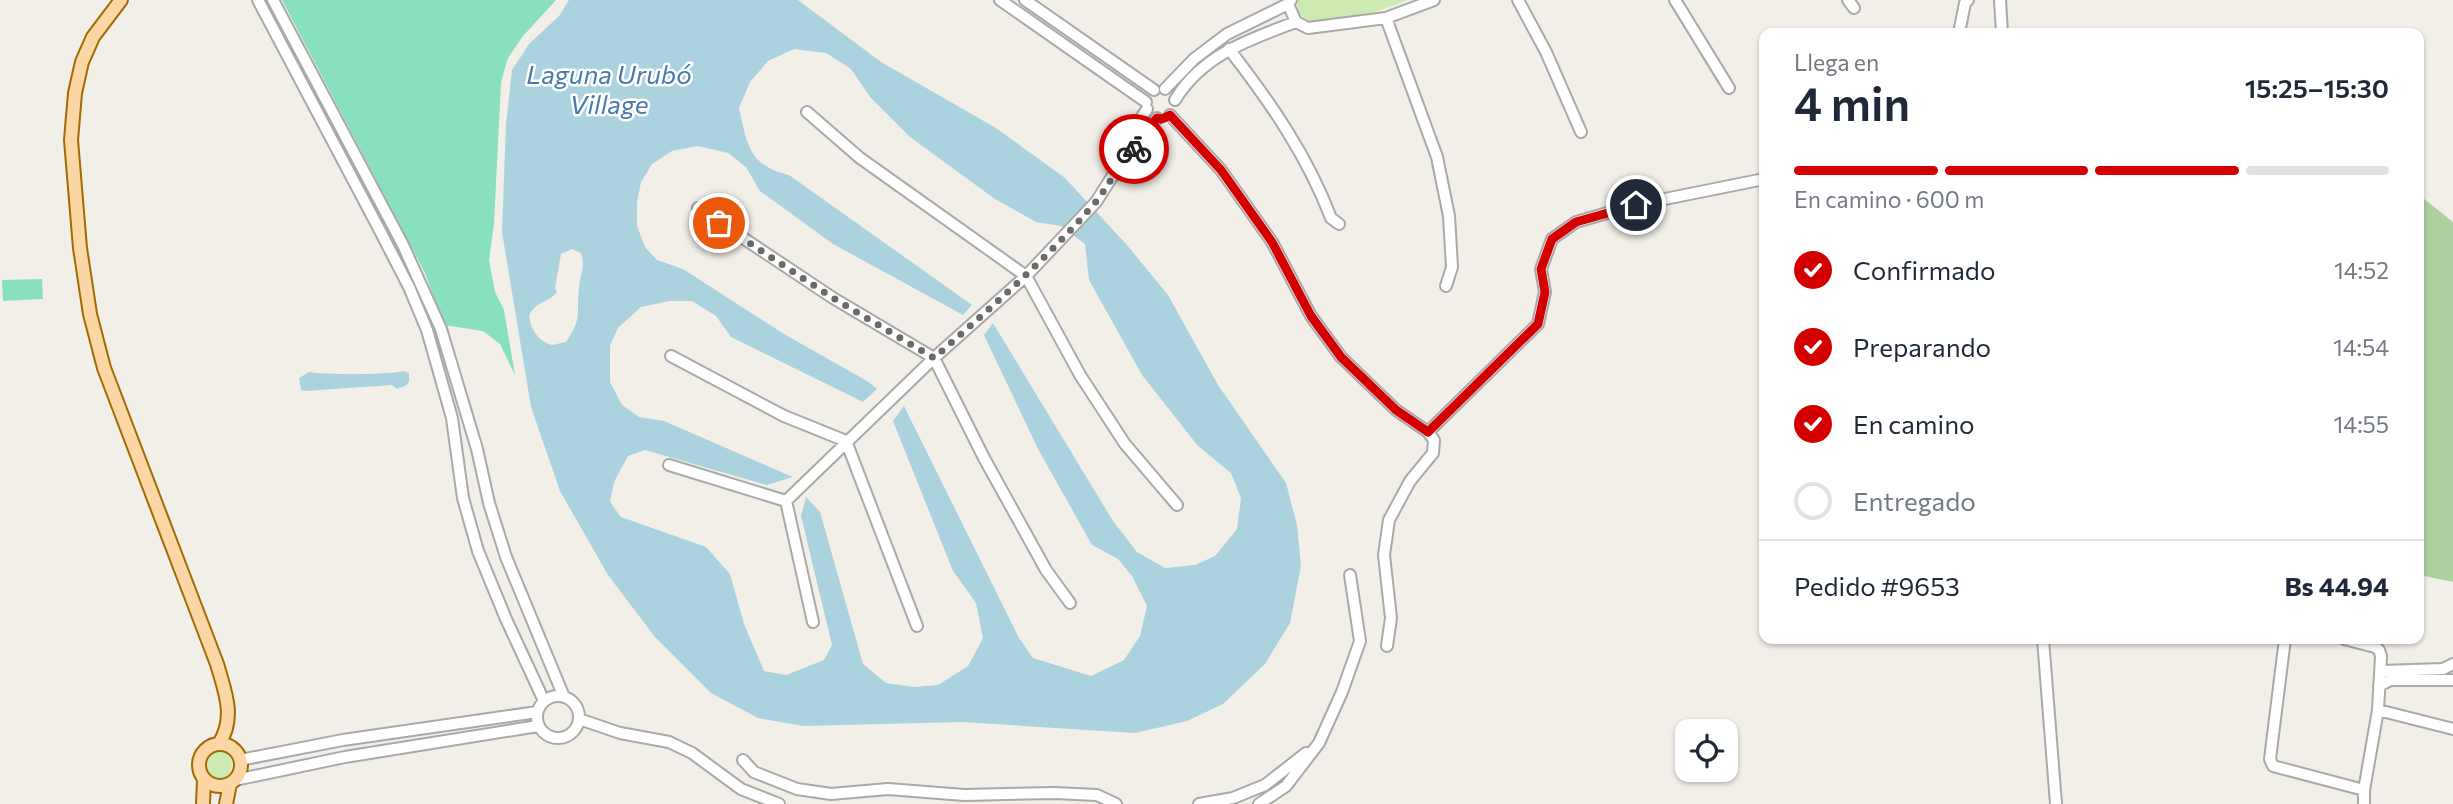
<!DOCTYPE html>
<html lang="es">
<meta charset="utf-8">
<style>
:root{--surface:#fff;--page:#f6f6f7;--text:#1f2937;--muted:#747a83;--line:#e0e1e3;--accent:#d40000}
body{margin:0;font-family:Commissioner,sans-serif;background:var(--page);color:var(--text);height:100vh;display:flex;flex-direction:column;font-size:26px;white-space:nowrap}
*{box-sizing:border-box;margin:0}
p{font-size:23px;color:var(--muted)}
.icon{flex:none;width:38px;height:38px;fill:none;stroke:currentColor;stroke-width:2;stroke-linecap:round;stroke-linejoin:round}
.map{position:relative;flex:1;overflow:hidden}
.sheet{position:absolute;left:1759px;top:28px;width:665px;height:616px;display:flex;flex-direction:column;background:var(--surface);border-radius:14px;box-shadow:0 2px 5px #0004}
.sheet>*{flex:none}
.controls{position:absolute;left:1675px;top:719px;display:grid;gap:14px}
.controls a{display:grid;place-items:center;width:63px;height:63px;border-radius:14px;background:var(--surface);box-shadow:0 2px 5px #0004;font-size:35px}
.pin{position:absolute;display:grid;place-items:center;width:60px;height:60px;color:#fff;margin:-30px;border:4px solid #fff;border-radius:50%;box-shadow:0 2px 7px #0007}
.courier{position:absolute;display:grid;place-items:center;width:70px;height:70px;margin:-35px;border:5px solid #d40000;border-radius:50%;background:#fff;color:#222;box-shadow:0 2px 9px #0007}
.summary em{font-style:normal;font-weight:600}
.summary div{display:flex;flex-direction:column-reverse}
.summary{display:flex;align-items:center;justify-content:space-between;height:119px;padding:0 35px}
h1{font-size:46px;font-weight:600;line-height:52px}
.bar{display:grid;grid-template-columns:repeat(4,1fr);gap:10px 7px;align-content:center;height:84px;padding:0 35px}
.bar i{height:9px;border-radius:5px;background:var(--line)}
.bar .active{background:var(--accent)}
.bar p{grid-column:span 4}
.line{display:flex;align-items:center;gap:18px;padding:0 35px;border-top:2px solid var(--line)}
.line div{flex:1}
ol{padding:0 35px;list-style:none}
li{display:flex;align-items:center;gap:21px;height:77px}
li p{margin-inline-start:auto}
li .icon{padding:7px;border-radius:50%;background:var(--accent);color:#fff;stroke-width:4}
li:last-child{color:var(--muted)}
li i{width:38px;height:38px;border:4px solid var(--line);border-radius:50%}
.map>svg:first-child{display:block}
.grass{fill:#cdebb0}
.forest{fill:#add19e}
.pitch{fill:#88e0be}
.water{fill:#aad3df;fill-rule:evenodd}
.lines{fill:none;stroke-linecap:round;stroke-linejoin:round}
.minor-casing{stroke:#a9a9a9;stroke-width:14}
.major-casing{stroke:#a06b00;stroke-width:16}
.minor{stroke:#fff;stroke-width:10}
.major{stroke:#fcd6a4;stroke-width:12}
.done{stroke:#6b6a68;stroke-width:7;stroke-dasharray:0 12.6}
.route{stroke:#d40000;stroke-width:9}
.labels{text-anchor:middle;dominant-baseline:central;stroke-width:5;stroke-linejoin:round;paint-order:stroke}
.water-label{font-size:26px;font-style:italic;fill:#4a7aab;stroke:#fff}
</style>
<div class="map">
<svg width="2453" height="804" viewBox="0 0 2453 804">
<rect width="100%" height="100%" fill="#f2efe9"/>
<path class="grass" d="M1298,0H1407C1388,8 1291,45 1298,0Z
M204 765a14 14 0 1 1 28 0a14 14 0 1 1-28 0Z"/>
<path class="forest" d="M2418,194L2453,222V582L2419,575Z"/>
<path class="pitch" d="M282,0H556L523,36L508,58L501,82L494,224L489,260L495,292L504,310L515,375L500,344L483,331L444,325L425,273Z
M42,279L43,299L3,301L2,280Z"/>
<path class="water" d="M569,0H798L881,62L996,128L1065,178L1127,245L1168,295L1218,385L1286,483L1297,525L1301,566L1290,623L1265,664L1223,704L1187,721L1135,733L962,722L803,726L758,718L711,693L655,637L608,575L560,491L531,407L502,232L506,124L512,70L529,44L559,16ZM794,49L826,53L851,69L870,97L910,137L995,199L1036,222L1061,226L1085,244L1089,280L1142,375L1198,446L1231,473L1241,498L1237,529L1215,556L1195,565L1165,568L1137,552L1113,521L993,323L984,335L1038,449L1092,545L1118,559L1132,576L1147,606L1140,636L1124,660L1091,676L1033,658L1019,638L904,406L893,421L953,571L976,603L983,638L968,666L938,685L914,687L886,683L863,664L820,512L806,497L801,516L832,645L824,660L786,675L764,671L744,624L730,574L706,547L621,517L610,502L614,482L628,456L645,450L767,485L793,477L664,421L639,417L622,405L610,382V346L618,328L641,307L669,301H692L716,316L731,337L863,402L877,389L867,381L784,334L683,269L657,260L645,247L637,226V202L641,182L652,164L672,151L698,146L728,153L746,167L760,191L833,244L963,315L972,305L789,175C749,166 747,144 739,108L750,82L768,61ZM572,249L581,253C586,267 580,274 579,287C576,314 583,317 566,342L552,345C538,341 531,330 529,316C535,301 549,303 557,292L555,288L561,254Z
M404,371L409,373V382L405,386L397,389L392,385L305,391L301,390L299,378L309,372C327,375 386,375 404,371Z"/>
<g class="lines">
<g class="minor-casing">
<path id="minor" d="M258,0L378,227L409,287L427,330L452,418L463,498L478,551L506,619L544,701
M273,0L403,245L441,329L477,449L489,503L506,557L564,697
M1000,0L1146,102
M1025,0L1154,90
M1518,0L1546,52L1581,132
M1675,0L1729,88
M1848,0L1854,8
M2000,0L2002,33
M1288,4L1296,22L1308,28L1386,18L1434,0
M1386,18L1437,157L1449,216L1452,267L1446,286
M1959,33L1965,3L1968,0
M1229,49C1270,102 1307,155 1331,218L1339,224
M1165,89L1194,59L1227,34L1288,4L1291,0
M1175,100C1202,55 1250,39 1296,22
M807,112L860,158L1026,276L1080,375L1125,444L1177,505
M1170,115L1221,170L1272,242L1311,316L1341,357L1396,410L1428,432L1434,440L1433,453L1410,481L1389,520L1384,555L1391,618L1387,646
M1124,158L1126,141L1147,109
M698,208L833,298L934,358L984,458L1046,570L1070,603
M671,356L784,416L846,441L917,626
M1428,432L1538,324L1545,292L1541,269L1552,239L1576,222L1635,205L1764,179
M669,465L786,501L813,622
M786,501L934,358L1026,276L1096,202L1124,158L1144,138L1157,118
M2043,639L2056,804
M2285,639L2270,759L2273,766L2364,790
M2344,639L2375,647L2379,650L2381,656L2378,710L2364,790V804
M2381,671L2443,669L2453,664
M2379,686L2390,680H2453
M537 717a21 21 0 1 1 42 0a21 21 0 1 1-42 0Z
M2378,710L2453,729
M579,719L620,733L669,742L692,753L741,789L779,804
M240,760L343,740L537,712
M743,760L754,772L797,789L831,794L888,789L964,795L1054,793L1097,795L1116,804
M235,780L345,757L538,726
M1199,804L1233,798L1265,785L1306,753
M1259,804L1286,786L1319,743L1342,692L1360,641L1350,575"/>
</g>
<g class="major-casing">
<path id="major" d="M121,0L93,37L82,62L75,93L71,140L80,248L90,314L104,368L217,664C225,692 236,717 219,744
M199 765a21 21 0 1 1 42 0a21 21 0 1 1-42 0Z
M203,804L204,780
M226,804L230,784"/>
</g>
<use href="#minor" class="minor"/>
<use href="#major" class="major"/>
</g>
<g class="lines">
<path class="done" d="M719,223L833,298L934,358C989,309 1045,261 1093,205C1109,187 1117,165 1134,149"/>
<path class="route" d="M1134,149L1157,118L1162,119L1170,115L1221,170L1272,242L1311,316L1341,357L1396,410L1428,432L1538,324L1545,292L1541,269L1552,239L1576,222L1636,205"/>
</g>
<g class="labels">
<g class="water-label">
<text x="609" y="73">Laguna Urubó<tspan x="609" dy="30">Village</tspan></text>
</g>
</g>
</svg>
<div class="controls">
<a><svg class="icon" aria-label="locate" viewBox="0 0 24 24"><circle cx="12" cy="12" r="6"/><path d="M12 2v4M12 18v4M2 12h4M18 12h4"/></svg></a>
</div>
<div class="pin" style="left:719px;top:223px;background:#ea580c"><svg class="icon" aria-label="bag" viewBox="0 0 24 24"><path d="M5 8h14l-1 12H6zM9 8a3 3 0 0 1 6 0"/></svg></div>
<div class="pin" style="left:1636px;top:205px;background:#1f2937"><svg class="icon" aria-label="home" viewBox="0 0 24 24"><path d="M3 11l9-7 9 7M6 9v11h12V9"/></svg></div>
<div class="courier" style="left:1134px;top:149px"><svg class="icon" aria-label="bike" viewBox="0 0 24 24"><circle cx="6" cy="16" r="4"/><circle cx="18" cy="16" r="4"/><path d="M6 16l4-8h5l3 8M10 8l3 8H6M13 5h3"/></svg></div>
<section class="sheet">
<div class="summary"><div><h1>4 min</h1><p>Llega en</p></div><em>15:25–15:30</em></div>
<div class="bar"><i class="active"></i><i class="active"></i><i class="active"></i><i></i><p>En camino · 600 m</p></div>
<ol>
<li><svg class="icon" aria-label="check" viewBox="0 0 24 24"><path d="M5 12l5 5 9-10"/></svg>Confirmado<p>14:52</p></li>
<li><svg class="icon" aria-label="check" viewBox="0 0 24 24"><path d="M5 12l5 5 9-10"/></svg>Preparando<p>14:54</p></li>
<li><svg class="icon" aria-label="check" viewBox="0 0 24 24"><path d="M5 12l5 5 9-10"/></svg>En camino<p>14:55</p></li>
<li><i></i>Entregado</li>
</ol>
<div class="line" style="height:91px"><div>Pedido #9653</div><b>Bs 44.94</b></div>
</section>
</div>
